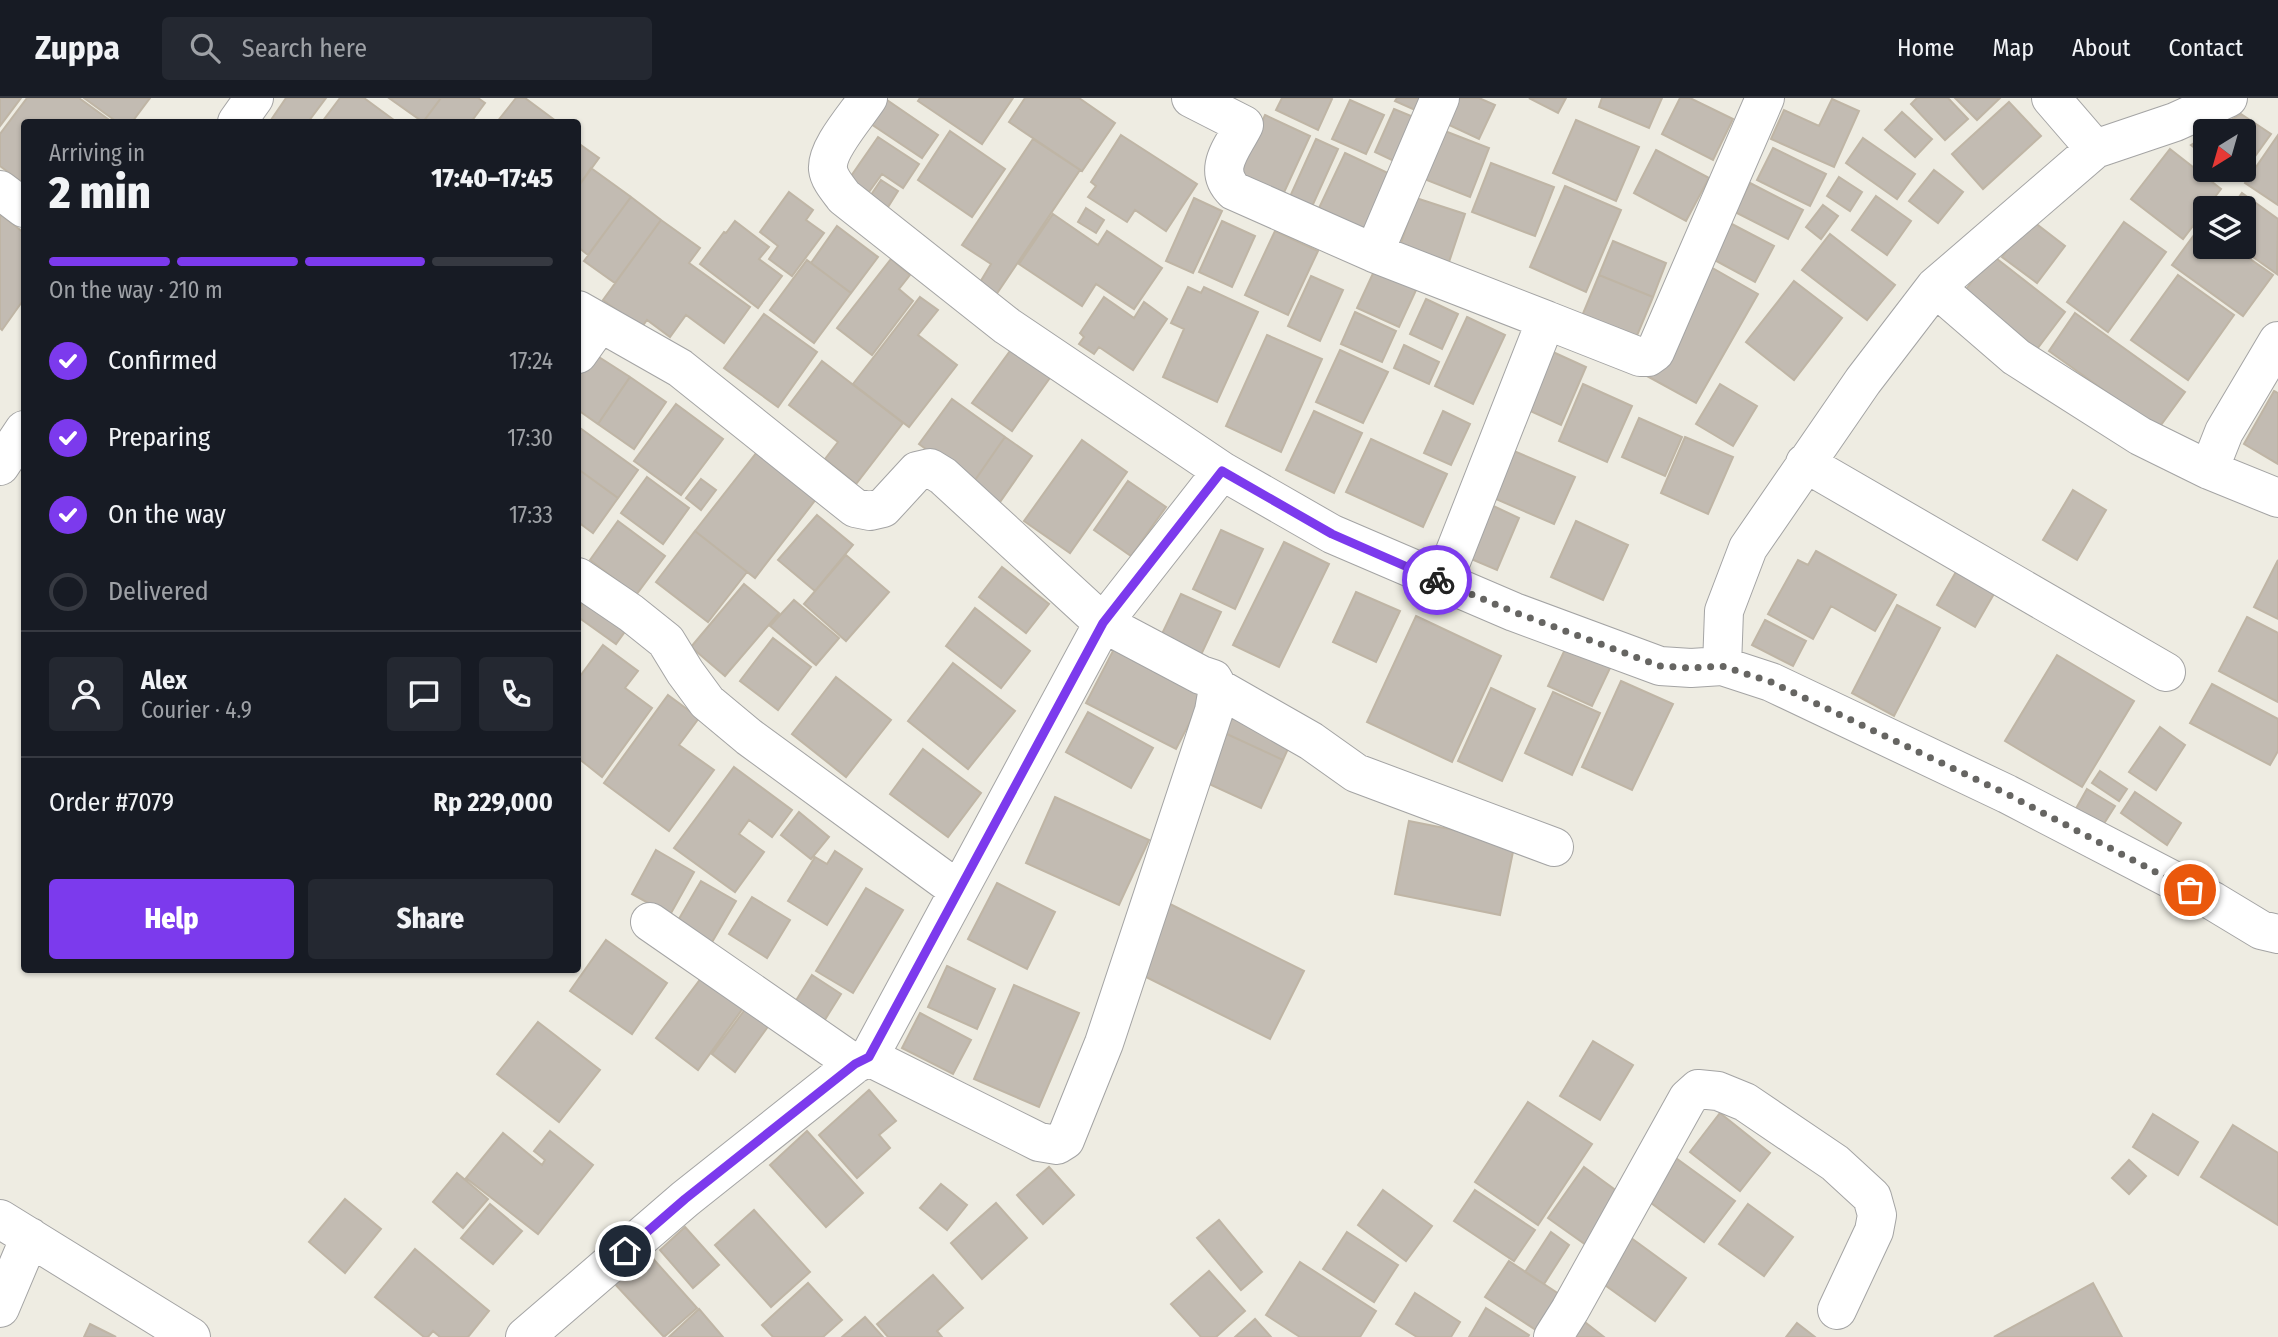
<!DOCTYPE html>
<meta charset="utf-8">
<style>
:root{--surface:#171b24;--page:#242831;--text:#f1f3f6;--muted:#9ea1a6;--line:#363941;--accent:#7c3aed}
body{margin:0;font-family:"Fira Sans Condensed",sans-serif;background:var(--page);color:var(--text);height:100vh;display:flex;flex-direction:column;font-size:26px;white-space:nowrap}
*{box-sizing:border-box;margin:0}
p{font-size:23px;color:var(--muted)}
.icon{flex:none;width:38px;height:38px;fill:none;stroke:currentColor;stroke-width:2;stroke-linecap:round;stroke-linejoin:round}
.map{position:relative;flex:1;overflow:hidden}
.drawer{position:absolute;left:21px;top:21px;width:560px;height:854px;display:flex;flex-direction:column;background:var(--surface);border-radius:7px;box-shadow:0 2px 5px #0004}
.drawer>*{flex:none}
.needle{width:46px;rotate:217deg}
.fabs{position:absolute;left:2193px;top:21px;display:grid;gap:14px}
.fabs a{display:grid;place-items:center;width:63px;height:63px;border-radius:7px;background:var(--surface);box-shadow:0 2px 5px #0004;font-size:35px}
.pin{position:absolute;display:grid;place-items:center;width:60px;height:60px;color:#fff;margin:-30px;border:4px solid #fff;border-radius:50%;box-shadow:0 2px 7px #0007}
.courier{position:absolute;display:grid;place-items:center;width:70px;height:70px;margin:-35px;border:5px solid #7c3aed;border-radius:50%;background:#fff;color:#222;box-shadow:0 2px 9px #0007}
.overview em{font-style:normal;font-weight:800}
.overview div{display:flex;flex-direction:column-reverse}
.overview{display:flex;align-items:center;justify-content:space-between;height:119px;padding:0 28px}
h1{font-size:46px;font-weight:800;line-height:52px}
.bar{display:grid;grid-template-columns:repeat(4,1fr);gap:10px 7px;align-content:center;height:84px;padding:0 28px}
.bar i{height:9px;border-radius:5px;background:var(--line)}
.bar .current{background:var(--accent)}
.bar p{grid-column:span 4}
.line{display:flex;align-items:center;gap:18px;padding:0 28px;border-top:2px solid var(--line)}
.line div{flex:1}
.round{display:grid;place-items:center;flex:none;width:74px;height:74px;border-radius:7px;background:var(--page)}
ol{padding:0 28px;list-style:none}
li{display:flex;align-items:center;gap:21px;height:77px}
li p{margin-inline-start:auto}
li .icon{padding:7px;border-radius:50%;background:var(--accent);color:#fff;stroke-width:4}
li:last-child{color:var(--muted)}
li i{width:38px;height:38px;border:4px solid var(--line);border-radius:50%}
.cta{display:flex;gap:14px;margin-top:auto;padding:14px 28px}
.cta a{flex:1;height:80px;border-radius:7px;background:var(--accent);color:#fff;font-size:28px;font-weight:800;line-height:80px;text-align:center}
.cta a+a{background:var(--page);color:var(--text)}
header{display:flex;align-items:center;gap:42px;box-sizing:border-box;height:98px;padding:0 35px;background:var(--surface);border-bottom:2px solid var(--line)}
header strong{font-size:33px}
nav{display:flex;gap:38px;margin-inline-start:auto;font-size:24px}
.search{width:490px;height:63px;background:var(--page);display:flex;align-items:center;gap:18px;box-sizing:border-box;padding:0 24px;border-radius:7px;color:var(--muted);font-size:26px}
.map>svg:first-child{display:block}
.building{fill:#c2bbb2;stroke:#bfb5a5;stroke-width:2}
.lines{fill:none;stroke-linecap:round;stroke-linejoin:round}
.minor-casing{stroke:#a4a4a4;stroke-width:40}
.tertiary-casing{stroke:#a4a4a4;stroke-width:40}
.minor{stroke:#fff;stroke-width:38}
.tertiary{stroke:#fff;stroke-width:38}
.done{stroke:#666562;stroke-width:7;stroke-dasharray:0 12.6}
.route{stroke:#7c3aed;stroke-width:9}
</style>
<header>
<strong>Zuppa</strong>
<div class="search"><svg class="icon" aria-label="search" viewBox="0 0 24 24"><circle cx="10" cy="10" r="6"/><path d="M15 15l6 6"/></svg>Search here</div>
<nav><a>Home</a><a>Map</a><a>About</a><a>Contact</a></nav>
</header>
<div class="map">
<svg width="2278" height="1239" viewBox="0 0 2278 1239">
<rect width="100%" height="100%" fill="#eeece2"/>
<path class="building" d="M0,0H21L0,28Z
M27,0H79L112,24H24V86L0,68V36Z
M84,0H150L132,24H117Z
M286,0H326L308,24H274L271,22Z
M340,0H364L394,22L392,24H322Z
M389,0H441L423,24Z
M441,0H478L485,5L471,24H423Z
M516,0H525L556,23L497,24Z
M884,0L938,37L922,60L868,24Z
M920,0H1013L982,46L918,3Z
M1025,0H1079L1115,25L1082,73L1009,24Z
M1282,0H1330L1332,1L1318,32L1276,12Z
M1397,0H1421L1415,12L1395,3Z
M1459,0H1479L1495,7L1479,41L1447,26Z
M1529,0H1566L1558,15Z
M1602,0H1662L1649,30L1599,9Z
M1680,0H1690L1733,21L1713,62L1662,36Z
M1917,0H1948L1968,21L1945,42L1911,6Z
M1955,0H2000L1977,22Z
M1832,1L1859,13L1834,69L1771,41L1784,12L1819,28Z
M1350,2L1384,17L1366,56L1332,41Z
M2009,4L2041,38L1983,91L1952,56Z
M1394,11L1416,20L1396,64L1375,54Z
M1902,14L1932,41L1915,59L1885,32Z
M2241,16L2271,36L2238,82L2225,72H2244V33H2213Z
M1265,17L1310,38L1281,101L1236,80Z
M1576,22L1639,49L1616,103L1553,75Z
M1437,30L1489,50L1470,99L1419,79Z
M950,33L1005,71L972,119L918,82Z
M1121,37L1197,86L1166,133L1135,112L1127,124L1088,99L1096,88L1091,84Z
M2278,37V107L2245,85Z
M2205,38V58L2191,47Z
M878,39L919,66L903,90L882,76L869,94L849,81Z
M1863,40L1915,76L1897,101L1846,65Z
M1033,41L1080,72L996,197L979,186L991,166L962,147Z
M1316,41L1338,51L1310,113L1288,103Z
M578,45L599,60L578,89Z
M1773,50L1826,76L1810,108L1757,82Z
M2170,51L2221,91L2183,141L2131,101Z
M1656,52L1709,80L1686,123L1634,95Z
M1345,55L1390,76L1364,131L1319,110Z
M1491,65L1554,89L1535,138L1472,114Z
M591,70L631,99L588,157L578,149V89Z
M1934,72L1963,94L1938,125L1909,103Z
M1839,79L1862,94L1850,113L1827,98Z
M881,82L898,93L885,114L867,103Z
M1750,85L1803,112L1788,141L1735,114Z
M1565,88L1621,112L1586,194L1530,169Z
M789,94L813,112L806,122L824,135L792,178L769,161L778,148L760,134Z
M2242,95L2278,121L2277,176L2239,149H2244V110H2231Z
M1876,98L1911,123L1887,157L1852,132Z
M631,99L661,122L615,185L584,163Z
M1194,100L1222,113L1193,175L1166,163Z
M1416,100L1465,116L1449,164L1400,148Z
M1823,107L1838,118L1821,141L1806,129Z
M1086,110L1104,122L1096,135L1078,124Z
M0,116L24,135V201L2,232L0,230Z
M1053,116L1098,147L1107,133L1162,170L1134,211L1096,186L1082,208L1019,166Z
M2030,121L2065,148L2037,185L2002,159Z
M661,122L700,150L689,165L750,209L724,245L686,217L670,239L647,222L641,230L603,202Z
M735,123L769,149L759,161L782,178L758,210L700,166L724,134L726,135Z
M1222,123L1255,138L1232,189L1199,174Z
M1728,124L1774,148L1755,184L1709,159Z
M2124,124L2166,154L2108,234L2067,204Z
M2202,126L2205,128V149H2233L2273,177L2243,218L2172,167Z
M837,128L878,159L851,195L811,165Z
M1275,133L1318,153L1288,217L1245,197Z
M1830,136L1895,187L1867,222L1802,172Z
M1613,143L1666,165L1653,199L1599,177Z
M1992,157L2065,214L2037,251L1964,194Z
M891,161L910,177L899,191L913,203L872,257L837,230Z
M807,162L851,195L814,245L770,212Z
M1709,168L1758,196L1696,305L1647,278Z
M1375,171L1417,190L1399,229L1357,210Z
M1599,177L1653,199L1636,240L1582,218Z
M2178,177L2234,217L2188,282L2131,242Z
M1311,178L1343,192L1320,243L1288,228Z
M1794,183L1842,220L1794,282L1746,244Z
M1188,189L1201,195L1204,189L1258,214L1217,304L1163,279L1184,231L1171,225Z
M920,199L938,212L918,237L957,267L909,329L853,286Z
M1104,199L1134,220L1144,204L1167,221L1133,272L1099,249L1094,256L1079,246L1084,239L1080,235Z
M1426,201L1458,216L1442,251L1410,236Z
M1355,214L1396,233L1382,264L1341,246Z
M2075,215L2185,294L2158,331L2049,253Z
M764,216L817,254L778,309L724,270Z
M1467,219L1505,237L1473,306L1435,288Z
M1267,237L1322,261L1281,354L1226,328Z
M1404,247L1439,264L1429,286L1394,270Z
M1013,249L1052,277L1012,333L972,305Z
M1542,249L1586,269L1561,327L1517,307Z
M588,252L630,279L598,326L578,312V268Z
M1340,252L1388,274L1363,325L1316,304Z
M822,263L903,325L856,386L825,361L838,344L789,307Z
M630,279L666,304L634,351L598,326Z
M1583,286L1632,308L1607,364L1559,343Z
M1720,286L1757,308L1733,348L1696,326Z
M2274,293L2278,295V366L2244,346Z
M952,301L1005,339L973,385L919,346Z
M676,306L723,341L681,397L634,363Z
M1314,313L1362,335L1334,395L1286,372Z
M1443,313L1470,326L1451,367L1424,355Z
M1639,320L1682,339L1665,378L1622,359Z
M580,330L638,372L618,400L578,371V334Z
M1005,339L1032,358L1000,404L973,385Z
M1685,339L1733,359L1708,416L1661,395Z
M1371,341L1447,376L1423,429L1346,394Z
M1082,342L1127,374L1070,455L1024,423Z
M1502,348L1575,379L1554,426L1482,395Z
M761,349L820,396L755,480L695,433Z
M578,371L618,400L593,435L578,424Z
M647,379L689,410L663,446L621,415Z
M701,381L716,392L701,412L686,400Z
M1128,383L1166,409L1131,458L1094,432Z
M2073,392L2106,412L2077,462L2043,442Z
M1487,405L1519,420L1497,472L1464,458Z
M817,417L853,447L815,493L778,462Z
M618,423L665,458L636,497L590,462Z
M1576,423L1628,447L1603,502L1551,479Z
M1221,432L1263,451L1235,511L1193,491Z
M695,433L747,474L708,524L656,484Z
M1284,444L1329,466L1279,569L1233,547Z
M1816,453L1896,497L1875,533L1831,508L1813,541L1768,516L1798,462L1808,467Z
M846,457L889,494L846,543L804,506Z
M2278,462V521L2254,509Z
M1002,469L1049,506L1026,535L979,499Z
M1957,472L1995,494L1975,529L1937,507Z
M744,486L779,515L725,578L691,549Z
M1356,494L1400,513L1376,564L1333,544Z
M1181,496L1221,514L1200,559L1160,540Z
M587,498L629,528L616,546L578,519V512Z
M794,502L839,540L816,567L770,528Z
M1897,507L1940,530L1894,618L1852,595Z
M975,510L1030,553L1001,590L946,548Z
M1416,518L1501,558L1452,664L1367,624Z
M2247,519L2278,535V604L2219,573Z
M1765,522L1806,543L1793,568L1752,547Z
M773,540L811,569L778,612L740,583Z
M603,547L638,573L625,590L652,610L602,679L578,660V581Z
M1567,547L1611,568L1592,608L1548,588Z
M1114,551L1204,597L1176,651L1086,605Z
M2057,557L2134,603L2082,689L2005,643Z
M953,565L1015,613L968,671L908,623Z
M836,579L891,622L846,679L792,636Z
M1621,583L1673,606L1632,692L1582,669Z
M2212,586L2278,621V653L2270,667L2190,625Z
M1491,590L1535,611L1502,683L1458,663Z
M1553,594L1600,615L1572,677L1525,655Z
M668,597L699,620L679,647L714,672L669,733L604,685Z
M1228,604L1295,635L1283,662L1216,631Z
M1088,614L1153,650L1131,690L1066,654Z
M2160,629L2185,647L2156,692L2129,674Z
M1216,631L1283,662L1261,710L1194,679Z
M923,651L981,695L948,739L890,696Z
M734,669L792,712L772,739L749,722L739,736L764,754L735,794L674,750Z
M2100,673L2127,691L2119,703L2092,685Z
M2087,691L2115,708L2100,732L2073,716Z
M2135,694L2181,725L2167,747L2121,715Z
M1055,699L1149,742L1119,807L1026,765Z
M799,714L829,739L811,761L781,737Z
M1409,723L1515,744L1500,817L1395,796Z
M656,752L694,774L670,817L632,796Z
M835,753L862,771L827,827L788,803L815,759L827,766Z
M701,783L736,803L711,846L676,826Z
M997,785L1055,814L1027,871L968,841Z
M866,790L903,812L853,895L816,873Z
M752,799L790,822L767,860L729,836Z
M1166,804L1304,873L1270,941L1132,872Z
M606,842L667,885L632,936L570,893Z
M947,868L995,891L977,931L928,909Z
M708,871L749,902L698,972L656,940Z
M812,877L841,896L821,928L792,909Z
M1014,887L1079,915L1039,1009L974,981Z
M752,902L775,919L735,974L712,956Z
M920,915L971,942L953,976L902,950Z
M538,924L600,972L559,1024L497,976Z
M1593,943L1633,967L1600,1022L1560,998Z
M869,992L896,1023L879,1037L890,1050L857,1080L819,1037Z
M1528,1004L1592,1046L1538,1127L1475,1084Z
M1720,1015L1770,1055L1740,1093L1690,1054Z
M2153,1016L2198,1044L2178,1077L2133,1049Z
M2233,1027L2278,1055V1127L2201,1079Z
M550,1033L593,1067L538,1136L466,1080L503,1035L542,1067L545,1062L534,1053Z
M807,1033L863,1095L826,1129L770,1067Z
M1669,1055L1735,1103L1704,1144L1639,1096Z
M2129,1062L2146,1078L2129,1096L2112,1080Z
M1049,1069L1074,1097L1043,1126L1017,1097Z
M1584,1069L1625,1099L1589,1149L1548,1120Z
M457,1075L488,1101L463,1130L433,1104Z
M941,1086L967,1107L947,1132L920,1110Z
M1383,1092L1432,1128L1406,1163L1358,1127Z
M1475,1092L1535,1132L1514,1163L1454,1123Z
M345,1101L381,1131L345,1175L309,1144Z
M996,1105L1027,1140L982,1181L951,1145Z
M490,1106L522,1133L493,1166L461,1140Z
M1748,1106L1793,1139L1764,1178L1719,1146Z
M754,1112L810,1174L771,1209L715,1147Z
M1219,1122L1262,1174L1241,1192L1197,1140Z
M685,1129L719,1167L693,1190L660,1152Z
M1347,1134L1398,1167L1374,1204L1323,1171Z
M1551,1134L1569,1147L1544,1186L1525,1174Z
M1623,1134L1686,1180L1655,1223L1591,1177Z
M415,1151L489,1213L468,1239H440L433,1233L428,1239H424L375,1199Z
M648,1155L697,1210L664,1239L614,1185Z
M1509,1163L1559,1196L1536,1232L1485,1199Z
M1300,1164L1376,1213L1360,1239H1300L1266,1217Z
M1209,1173L1245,1213L1216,1239H1201L1171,1206Z
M933,1177L963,1210L937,1233L942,1239H888L877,1226Z
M808,1185L842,1222L823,1239H773L762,1227Z
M2093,1185L2122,1239H1994Z
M1415,1195L1460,1224L1451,1239H1417L1396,1226Z
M1486,1210L1529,1237L1528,1239H1469Z
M699,1211L723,1239H669Z
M865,1219L883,1239H842Z
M1255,1221L1271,1239H1235Z
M1581,1221L1604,1239H1567Z
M1797,1225L1815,1239H1786Z
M90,1226L116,1239H84Z"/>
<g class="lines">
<g class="minor-casing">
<path id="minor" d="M868,0C857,17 826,51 828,71C829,81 838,91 844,99L1007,228L1222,373L1332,436L1514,514L1660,568L1691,570L1722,568L1771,584L2007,696L2213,803L2261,832L2278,836
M1191,0L1244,27C1232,51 1212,71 1234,93L1374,155L1546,222L1443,484
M2051,0L2095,51
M0,92L24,110
M1374,155L1440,0
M1935,189L2016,259L2140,338L2209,372L2278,400
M1546,222L1640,259H1648L1655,254L1765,0
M578,256L600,225
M1805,365L2166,574
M2209,372L2224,334L2278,243
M578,479L631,515L666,543L685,574L707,604L749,639L958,792
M1722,568L1724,513L1748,450L1863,283L1935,189L2095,51L2175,24L2228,0
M1218,590L1311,643L1356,675L1554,749
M650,824L855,966
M869,959L1039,1044L1057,1047L1065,1042L1104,945L1214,613L1218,590L1213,581L1201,577L1103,525L1222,373
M0,1121L191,1239
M0,1210L30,1139
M525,1239L685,1101L855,966L869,959L1103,525L943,378L930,370L917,373L883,410L870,413L855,410L680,270L578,212
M1553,1239L1570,1212L1688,1000L1698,991L1718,993L1745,1004L1835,1065L1872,1099L1877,1117L1874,1133L1837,1212"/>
</g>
<g class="tertiary-casing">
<path id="tertiary" d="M237,24L254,0
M0,368L24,332"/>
</g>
<use href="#minor" class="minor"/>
<use href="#tertiary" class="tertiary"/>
</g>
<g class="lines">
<path class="done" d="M1437,482L1514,514L1660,568L1690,570L1722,568L1771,584L2007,696L2190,792"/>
<path class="route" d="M625,1153L685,1101L855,966L869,959L1103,525L1222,373L1332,436L1437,482"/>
</g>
</svg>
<div class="fabs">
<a><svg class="needle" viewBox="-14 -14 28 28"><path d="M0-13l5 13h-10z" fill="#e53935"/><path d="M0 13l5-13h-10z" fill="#9ea1a6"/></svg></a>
<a><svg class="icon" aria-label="layers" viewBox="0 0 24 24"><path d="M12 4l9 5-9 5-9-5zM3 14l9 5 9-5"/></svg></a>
</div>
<div class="pin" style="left:2190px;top:792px;background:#ea580c"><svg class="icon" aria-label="bag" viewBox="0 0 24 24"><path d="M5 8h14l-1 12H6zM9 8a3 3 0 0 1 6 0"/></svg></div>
<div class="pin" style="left:625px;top:1153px;background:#1f2937"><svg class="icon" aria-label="home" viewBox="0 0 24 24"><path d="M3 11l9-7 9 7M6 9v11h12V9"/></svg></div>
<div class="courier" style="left:1437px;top:482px"><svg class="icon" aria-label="bike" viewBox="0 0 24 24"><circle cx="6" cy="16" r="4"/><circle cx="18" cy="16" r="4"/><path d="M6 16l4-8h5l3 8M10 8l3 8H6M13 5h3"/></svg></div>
<section class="drawer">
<div class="overview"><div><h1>2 min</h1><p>Arriving in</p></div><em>17:40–17:45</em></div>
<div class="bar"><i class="current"></i><i class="current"></i><i class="current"></i><i></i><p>On the way · 210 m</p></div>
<ol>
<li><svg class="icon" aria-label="check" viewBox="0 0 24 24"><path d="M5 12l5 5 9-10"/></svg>Confirmed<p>17:24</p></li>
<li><svg class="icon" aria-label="check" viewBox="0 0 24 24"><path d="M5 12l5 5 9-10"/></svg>Preparing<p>17:30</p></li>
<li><svg class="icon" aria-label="check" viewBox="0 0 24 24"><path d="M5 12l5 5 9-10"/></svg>On the way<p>17:33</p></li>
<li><i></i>Delivered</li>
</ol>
<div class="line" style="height:126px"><a class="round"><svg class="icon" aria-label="person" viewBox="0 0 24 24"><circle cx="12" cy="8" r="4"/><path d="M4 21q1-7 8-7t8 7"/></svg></a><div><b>Alex</b><p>Courier · 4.9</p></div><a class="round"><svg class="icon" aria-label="chat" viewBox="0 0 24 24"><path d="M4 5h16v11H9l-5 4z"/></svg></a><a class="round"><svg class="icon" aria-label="phone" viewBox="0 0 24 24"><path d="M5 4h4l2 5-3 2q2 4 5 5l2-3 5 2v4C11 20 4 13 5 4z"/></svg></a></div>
<div class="line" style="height:91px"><div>Order #7079</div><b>Rp 229,000</b></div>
<div class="cta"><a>Help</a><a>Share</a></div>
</section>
</div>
